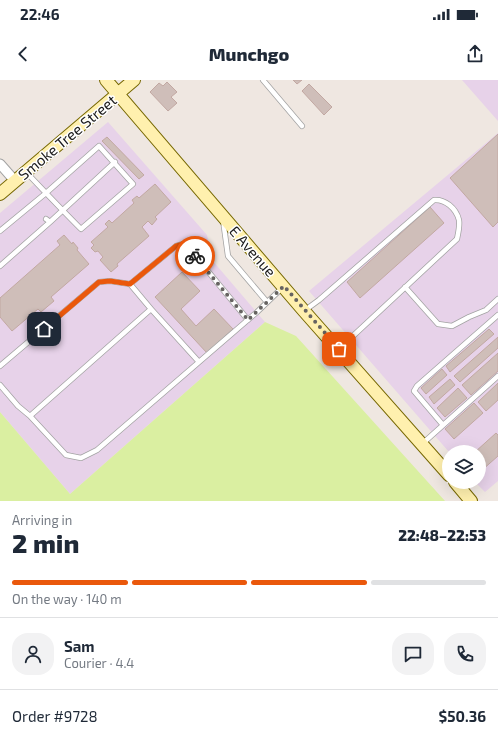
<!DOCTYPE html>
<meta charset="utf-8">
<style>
:root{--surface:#fff;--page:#f2f2f3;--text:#1f2937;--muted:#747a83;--line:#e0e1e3;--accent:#ea580c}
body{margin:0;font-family:"Exo 2",sans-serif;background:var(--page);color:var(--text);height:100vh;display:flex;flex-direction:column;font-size:15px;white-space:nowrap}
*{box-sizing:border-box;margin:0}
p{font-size:13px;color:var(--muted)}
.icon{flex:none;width:22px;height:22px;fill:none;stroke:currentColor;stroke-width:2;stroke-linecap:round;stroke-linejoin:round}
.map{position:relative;height:421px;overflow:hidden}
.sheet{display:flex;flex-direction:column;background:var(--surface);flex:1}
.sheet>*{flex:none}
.fabs{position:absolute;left:442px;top:365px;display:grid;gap:8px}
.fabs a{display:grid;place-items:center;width:44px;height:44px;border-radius:50%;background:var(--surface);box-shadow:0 4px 16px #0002;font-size:20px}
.pin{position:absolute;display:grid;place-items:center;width:34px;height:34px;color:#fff;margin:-17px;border-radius:8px;box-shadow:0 2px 6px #0006}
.courier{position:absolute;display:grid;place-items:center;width:40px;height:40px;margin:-20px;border:3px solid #ea580c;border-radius:50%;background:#fff;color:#222;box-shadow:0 1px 5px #0007}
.head em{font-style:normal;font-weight:800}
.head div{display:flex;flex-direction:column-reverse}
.head{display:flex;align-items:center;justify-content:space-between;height:68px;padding:0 12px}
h1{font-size:26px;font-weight:800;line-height:30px}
.bar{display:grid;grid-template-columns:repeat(4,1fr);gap:6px 4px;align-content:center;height:48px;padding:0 12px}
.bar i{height:5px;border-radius:3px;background:var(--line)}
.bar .selected{background:var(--accent)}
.bar p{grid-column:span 4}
.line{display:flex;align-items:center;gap:10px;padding:0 12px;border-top:1px solid var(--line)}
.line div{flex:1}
.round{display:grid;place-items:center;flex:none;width:42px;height:42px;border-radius:16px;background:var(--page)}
.status{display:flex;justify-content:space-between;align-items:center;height:28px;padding:0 20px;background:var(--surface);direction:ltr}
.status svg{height:11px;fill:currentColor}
header{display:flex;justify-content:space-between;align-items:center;height:52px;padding:0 12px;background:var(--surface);font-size:18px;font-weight:800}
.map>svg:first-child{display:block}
.industrial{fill:#e7d2e9}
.grass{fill:#daefa1}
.building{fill:#cfbeb9;stroke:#c2a8a2}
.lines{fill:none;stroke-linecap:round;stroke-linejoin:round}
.lane-casing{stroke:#a3a3a3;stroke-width:6}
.street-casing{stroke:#a3a3a3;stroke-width:11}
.secondary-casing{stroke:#766700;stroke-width:14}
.lane{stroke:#fff;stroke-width:4.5}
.street{stroke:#fff;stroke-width:9}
.secondary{stroke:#fff0ae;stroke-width:12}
.done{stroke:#666361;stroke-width:4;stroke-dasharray:0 7.2}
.route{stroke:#ea580c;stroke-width:5}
.labels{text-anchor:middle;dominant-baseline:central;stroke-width:3;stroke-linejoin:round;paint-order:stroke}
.street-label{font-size:15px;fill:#1c1c1c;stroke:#fff}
</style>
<div class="status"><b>22:46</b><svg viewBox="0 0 49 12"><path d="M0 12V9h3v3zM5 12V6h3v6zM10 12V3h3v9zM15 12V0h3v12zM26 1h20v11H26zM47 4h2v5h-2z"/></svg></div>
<header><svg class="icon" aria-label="back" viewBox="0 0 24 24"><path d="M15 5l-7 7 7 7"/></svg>Munchgo<svg class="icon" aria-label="share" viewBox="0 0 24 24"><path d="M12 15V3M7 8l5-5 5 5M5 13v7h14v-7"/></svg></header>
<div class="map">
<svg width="498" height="421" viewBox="0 0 498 421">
<rect width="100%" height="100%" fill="#efe7e1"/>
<path class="industrial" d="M462,0H498V41Z
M108,42L207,155L212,180L265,242L70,414L0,332V133Z
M498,53V401L485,412L475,402H479V372H449L309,211Z"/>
<path class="grass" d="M265,242L296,256L445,421H0V332L70,414Z"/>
<path class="building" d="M293,0H302L297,4Z
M167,2L177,12L171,17L177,23L168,31L150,12L159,3L163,6Z
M309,4L332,27L324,35L302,11Z
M498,54V142L493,147L450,98Z
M107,57L144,95L139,99L102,61Z
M155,104L171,122L155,137L157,139L152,145L148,141L142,147L149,156L117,184L118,186L111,192L100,180L103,177L98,171L95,172L91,168L94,165L91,162L108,147L105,144L109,140L112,143L134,123L132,120L137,116L139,118Z
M430,127L444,143L360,218L347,202Z
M64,155L72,164L73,162L78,168L77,170L89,184L51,217L54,221L41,232L38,229L12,251L0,237V218L60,165L57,161Z
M182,192L200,211L181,229L196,246L214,229L233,249L207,273L155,217Z
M489,249L494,254L450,292L446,286Z
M498,257V268L460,302L454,296Z
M498,273V291L471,315L462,305Z
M442,289L447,295L426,314L421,308Z
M450,299L455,305L434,324L429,317Z
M498,303V320L486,331L478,322Z
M458,308L467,318L445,337L437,328Z
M474,323L483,333L454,359L445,349Z
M496,353L498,355V376L481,391L479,389V372H475Z"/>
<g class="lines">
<g class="lane-casing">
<path id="lane" d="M263,0L302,46
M223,140L228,176L267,222
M50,142L115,82
M0,151L46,113L99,66L133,104L81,149C62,130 44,111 26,92
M0,186L50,142L46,139
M130,204L176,166L183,164L188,167L248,240
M405,207L438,244L452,246L469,237L486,230L498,219
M151,229L199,282
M304,231L319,220L434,120C445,119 456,128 459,140C460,146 458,154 457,159L339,269
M0,286L99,202L110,201L130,204L151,229L30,336
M0,305L18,326L30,336L66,375L81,378L97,370L257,232L282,208
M443,345L414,311L417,306L498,235
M422,364L498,296"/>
</g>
<g class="street-casing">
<path id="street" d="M0,84L15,101"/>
</g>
<g class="secondary-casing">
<path id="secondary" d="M106,0L304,231L449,395
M0,114L134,0
M455,402L471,421"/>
</g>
<use href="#lane" class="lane"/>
<use href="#street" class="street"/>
<use href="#secondary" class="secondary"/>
</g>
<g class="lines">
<path class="done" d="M195,176L248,240L284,206L339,269"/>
<path class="route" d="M44,249L99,202L110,201L130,204L176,166L183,164L188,167L195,176"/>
</g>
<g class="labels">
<g class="street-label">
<text transform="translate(67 57) rotate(-40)">Smoke Tree Street</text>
<text transform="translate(253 171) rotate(49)">E Avenue</text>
</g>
</g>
</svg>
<div class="fabs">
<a><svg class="icon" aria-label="layers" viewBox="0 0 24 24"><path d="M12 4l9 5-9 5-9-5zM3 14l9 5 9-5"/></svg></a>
</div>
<div class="pin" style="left:339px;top:269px;background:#ea580c"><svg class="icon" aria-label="bag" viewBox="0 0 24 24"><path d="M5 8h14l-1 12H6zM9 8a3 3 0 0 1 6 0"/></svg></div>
<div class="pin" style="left:44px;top:249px;background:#1f2937"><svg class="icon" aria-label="home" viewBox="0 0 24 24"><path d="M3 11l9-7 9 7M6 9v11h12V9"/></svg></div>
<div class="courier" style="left:195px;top:176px"><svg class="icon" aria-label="bike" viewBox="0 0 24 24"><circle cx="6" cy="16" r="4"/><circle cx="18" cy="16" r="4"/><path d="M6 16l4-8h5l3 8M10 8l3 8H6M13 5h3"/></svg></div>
</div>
<section class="sheet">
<div class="head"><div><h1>2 min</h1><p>Arriving in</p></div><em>22:48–22:53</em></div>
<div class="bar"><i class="selected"></i><i class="selected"></i><i class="selected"></i><i></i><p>On the way · 140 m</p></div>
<div class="line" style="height:72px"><a class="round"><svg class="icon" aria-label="person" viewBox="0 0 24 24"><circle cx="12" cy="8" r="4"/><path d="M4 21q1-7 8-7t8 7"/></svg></a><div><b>Sam</b><p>Courier · 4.4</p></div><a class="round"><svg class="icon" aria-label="chat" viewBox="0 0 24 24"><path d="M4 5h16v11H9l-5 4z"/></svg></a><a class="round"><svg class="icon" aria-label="phone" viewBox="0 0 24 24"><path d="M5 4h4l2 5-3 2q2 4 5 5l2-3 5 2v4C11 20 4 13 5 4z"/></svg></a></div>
<div class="line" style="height:52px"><div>Order #9728</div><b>$50.36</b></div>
</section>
